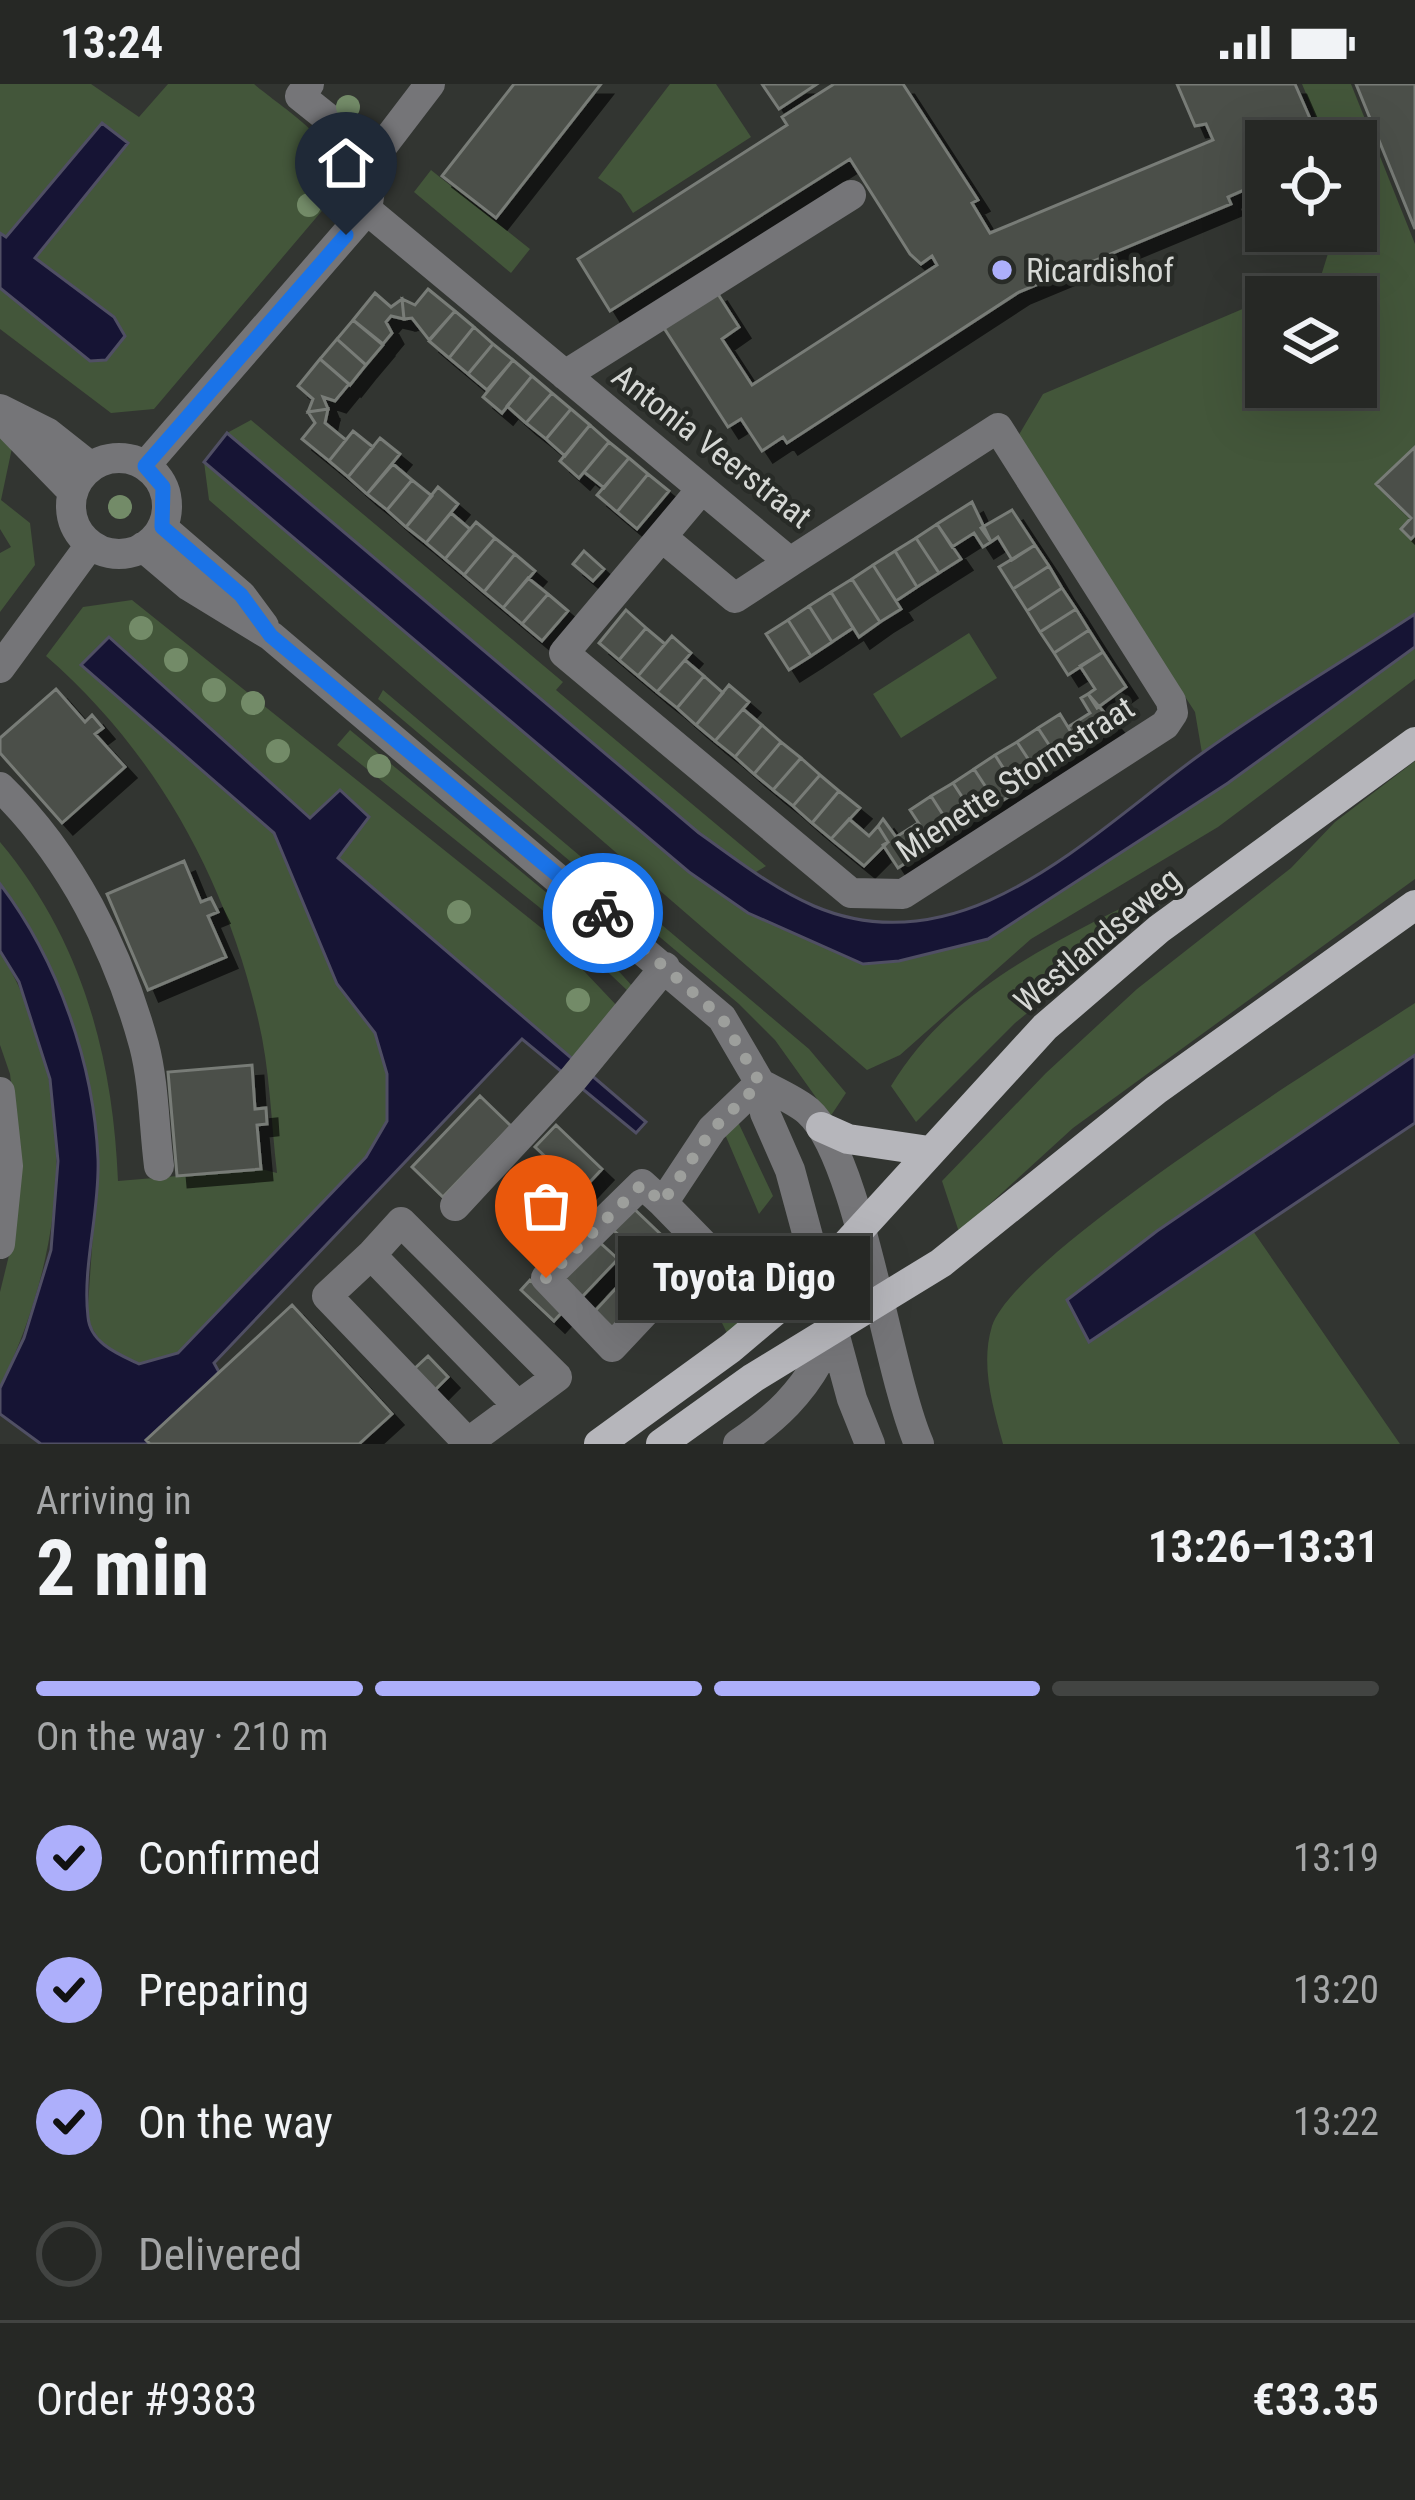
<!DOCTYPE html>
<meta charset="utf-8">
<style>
:root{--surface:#262825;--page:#2e302d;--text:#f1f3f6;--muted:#a4a6a7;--line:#424442;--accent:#adaffb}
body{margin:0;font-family:"Roboto Condensed",sans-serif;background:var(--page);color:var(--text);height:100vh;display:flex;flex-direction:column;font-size:45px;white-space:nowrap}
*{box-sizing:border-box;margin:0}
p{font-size:39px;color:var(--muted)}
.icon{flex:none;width:66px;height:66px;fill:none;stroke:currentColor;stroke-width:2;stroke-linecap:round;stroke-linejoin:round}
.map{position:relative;height:1360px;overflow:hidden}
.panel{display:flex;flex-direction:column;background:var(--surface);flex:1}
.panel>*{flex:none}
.tools{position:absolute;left:1245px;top:36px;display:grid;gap:24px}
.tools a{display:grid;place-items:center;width:132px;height:132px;border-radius:0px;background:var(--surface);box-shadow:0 12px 48px #0002,0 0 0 3px var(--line);font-size:60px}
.pin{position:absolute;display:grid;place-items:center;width:102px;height:102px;color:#fff;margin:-123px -51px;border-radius:50% 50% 50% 0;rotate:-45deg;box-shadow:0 0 12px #0007}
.pin .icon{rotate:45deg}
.courier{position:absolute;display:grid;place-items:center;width:120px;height:120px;margin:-60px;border:9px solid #1a73e8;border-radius:50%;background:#fff;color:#222;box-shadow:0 3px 15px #0007}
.bubble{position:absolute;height:84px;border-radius:0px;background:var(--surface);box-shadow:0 12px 48px #0002,0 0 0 3px var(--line);font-size:39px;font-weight:700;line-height:84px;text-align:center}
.summary em{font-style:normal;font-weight:700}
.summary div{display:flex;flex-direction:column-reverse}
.summary{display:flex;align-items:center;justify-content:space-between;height:204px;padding:0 36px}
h1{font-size:78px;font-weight:700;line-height:90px}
.bar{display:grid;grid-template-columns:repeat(4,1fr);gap:18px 12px;align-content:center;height:144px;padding:0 36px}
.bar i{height:15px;border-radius:9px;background:var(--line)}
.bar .current{background:var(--accent)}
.bar p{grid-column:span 4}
.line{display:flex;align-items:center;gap:30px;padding:0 36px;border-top:3px solid var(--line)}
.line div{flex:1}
ol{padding:0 36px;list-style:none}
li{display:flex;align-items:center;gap:36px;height:132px}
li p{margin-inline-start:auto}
li .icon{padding:12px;border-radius:50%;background:var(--accent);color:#111;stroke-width:4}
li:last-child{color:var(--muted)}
li i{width:66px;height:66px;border:6px solid var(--line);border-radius:50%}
.status{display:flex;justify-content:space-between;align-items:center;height:84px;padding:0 60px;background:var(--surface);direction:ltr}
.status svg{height:33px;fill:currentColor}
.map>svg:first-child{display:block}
.green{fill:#43563a}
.water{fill:#161434;stroke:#504f64;stroke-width:3}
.building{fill:#4c4f4a;stroke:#787c77;stroke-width:3;filter:url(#shadow)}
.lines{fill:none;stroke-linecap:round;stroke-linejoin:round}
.minor{stroke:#757578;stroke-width:30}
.major{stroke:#b6b6bb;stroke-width:30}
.tree{fill:#738b68}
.done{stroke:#9d9f9c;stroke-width:12;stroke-dasharray:0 21.6}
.route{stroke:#1a73e8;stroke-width:15}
.poi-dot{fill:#adaffb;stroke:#282b27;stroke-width:4.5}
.labels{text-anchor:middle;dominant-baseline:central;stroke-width:9;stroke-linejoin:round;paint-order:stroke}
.poi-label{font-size:33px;fill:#d6d8d5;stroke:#282b27;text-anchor:start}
.street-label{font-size:33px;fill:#d6d8d5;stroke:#282b27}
</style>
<div class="status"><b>13:24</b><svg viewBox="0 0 49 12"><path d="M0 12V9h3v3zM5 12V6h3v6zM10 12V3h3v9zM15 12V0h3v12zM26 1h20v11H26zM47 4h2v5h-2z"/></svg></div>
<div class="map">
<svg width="1415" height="1360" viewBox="0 0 1415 1360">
<defs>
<filter id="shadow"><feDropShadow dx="11" dy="11" stdDeviation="0" flood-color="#0009"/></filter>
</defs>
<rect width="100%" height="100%" fill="#323531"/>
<path class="green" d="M0,0H91L139,33L168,0H254C289,30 353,63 332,115L154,325L111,329L0,245V204L90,277L114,233L35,174L127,59L101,40L5,153L0,149Z
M670,0H716L751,53L633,129L621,110L598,94Z
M1302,0H1351L1415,160V530L1202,669L1195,628L1017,354L1043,310L1266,215V303H1356V213H1271L1321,192L1335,147H1356V57H1326Z
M431,86L530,165L511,189L414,108Z
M251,336L563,598L556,606L766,782L751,791L699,749L227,349Z
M0,353L12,364L1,416L30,439L35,481L0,528V469L11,463L0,445Z
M204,378L689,788L748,829L863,880L899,877L988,855L1228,699L1415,563V595L1218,743L1031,855L900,971L867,986L209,416Z
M132,516L549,850L619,924L576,978L337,773L368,733L341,706L311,735L108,553L81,582L274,748L337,900L375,948L387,990V1037L366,1073L178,1269L139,1280L104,1263L87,1236L98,1076L87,993L62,913L22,829L0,800V758C82,856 113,973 118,1097L261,1085L277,1089C271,1039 270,984 258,935C225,792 154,666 46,572L83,523Z
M969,549L997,594L901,654L873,610Z
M383,606L809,965L846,1009L830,1033L775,956L739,920L378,615Z
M350,646L553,814L633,903L630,909L539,823L337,661Z
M1415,677V795L1073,1044L959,1148L942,1097L1046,989L1137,905L1291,784L1335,738Z
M1178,796L1183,802L1015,939L916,1038L891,1002C954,897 1074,849 1178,796Z
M0,867C82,1006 68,1163 0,1303V1208L15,1147L19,1066L10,990L0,961Z
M1415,919V971L1250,1083L1089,1258L1253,1147L1400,1360H1003C993,1323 980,1281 992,1242C1017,1168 1336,971 1415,919Z
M738,1038L773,1112L759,1130L724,1048Z
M782,1161H787L777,1199L730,1255L722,1239Z"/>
<path class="water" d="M102,39L128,59L35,174L114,233L125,252L106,276L90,277L0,204V149L6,153Z
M227,349L699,749C736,775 772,804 814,822C964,886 1091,749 1201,670C1270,620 1344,577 1415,530V563L1228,699L988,855L899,877L863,880L748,829L689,788L204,378Z
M109,553L310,734L340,706L369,733L338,774L646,1038L636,1049L522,955L214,1279L219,1288L149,1360H41L0,1330V1304L24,1254L51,1166L58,1077L50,995L19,898L0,867V800C58,876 94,980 98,1075C100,1127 82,1182 88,1233C90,1259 118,1270 139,1280L178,1269L366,1073L387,1037V990L375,949L337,900L274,749L81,581Z
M1415,971V1039L1089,1258L1067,1216L1157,1147Z"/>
<path class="building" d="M514,0H601L496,134L442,92Z
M762,0H817L779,25Z
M834,0H903L978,116L972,119L990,149L1213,56L1206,40L1195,42L1177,0H1295L1319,55L1266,57V77L1244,87L1251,103L1228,113L1231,120L1019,208L787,359L783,353L762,367L741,335L728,343L662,241L716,207L739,243L722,255L752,301L937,181L932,172L921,180L910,170L850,75L610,227L578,175L787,41L782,33Z
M1356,0H1415V145Z
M428,205L455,227L429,256L412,234L404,235L402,215L415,221Z
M375,209L391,223L402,215L404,235L391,232L386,238L392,249L383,260L353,236Z
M455,227L474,243L449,274L429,257Z
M353,236L383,261L366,281L337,255Z
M474,243L493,260L468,290L449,274Z
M337,255L366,281L350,301L320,275Z
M493,260L513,276L487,306L468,290Z
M320,275L349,300L335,317L323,313L328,325L308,328L313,315L298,302Z
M513,276L532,292L502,329L483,313Z
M532,292L552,309L526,339L507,322Z
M552,309L571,325L546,355L526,339Z
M328,325L325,339L346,356L329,377L302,355L315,339L308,328Z
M571,325L590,341L565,372L546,355Z
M590,341L609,358L579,394L560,377Z
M353,347L373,363L348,393L329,377Z
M380,354L400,370L367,410L348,393Z
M609,358L629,374L604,404L584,388Z
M1415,363V451L1411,455L1401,445L1411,434L1376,400Z
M629,374L648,390L617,428L597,411Z
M393,380L412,396L387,426L367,410Z
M648,390L669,407L637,445L617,428Z
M412,396L432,412L406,443L387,426Z
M438,403L458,420L426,459L406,443Z
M972,418L991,458L983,463L974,449L952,463L937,440Z
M1012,426L1035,461L1012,476L998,453L991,458L981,444Z
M451,429L470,445L445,475L426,459Z
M476,438L495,454L464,491L445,475Z
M937,440L961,475L939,489L916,454Z
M495,454L515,470L484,508L464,491Z
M916,454L939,489L917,503L895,467Z
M1035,461L1049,482L1013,505L999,483Z
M584,467L604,485L593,497L573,480Z
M895,467L917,503L896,517L873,481Z
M515,470L535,487L503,524L484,508Z
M873,481L901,525L880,538L852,495Z
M1049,482L1062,504L1027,527L1013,505Z
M528,494L548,510L522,540L503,524Z
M852,495L880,538L859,553L831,508Z
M1062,504L1076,525L1040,548L1027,527Z
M831,508L853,544L832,558L809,522Z
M548,510L568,527L542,557L522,540Z
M809,522L832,558L811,572L788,536Z
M1076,525L1089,546L1054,569L1040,548Z
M626,526L646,544L619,576L599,559Z
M788,536L811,572L789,586L766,550Z
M646,544L665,560L638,592L619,576Z
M1089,546L1103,568L1068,591L1054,569Z
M672,552L691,569L657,608L638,592Z
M1103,568L1126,603L1097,624L1088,610L1095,605L1080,582Z
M685,576L704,592L677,624L657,608Z
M704,592L723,609L696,641L677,624Z
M729,601L749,618L715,657L696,641Z
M56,605L85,638L92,631L103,644L95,650L125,683L62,739L0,669V654Z
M1088,610L1117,643L1082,666L1068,643L1090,629L1081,614Z
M743,625L762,641L735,673L715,657Z
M1060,630L1082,666L1061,679L1038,644Z
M762,641L781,658L754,690L735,673Z
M1038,644L1061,679L1040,693L1017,658Z
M781,658L801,674L773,706L754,690Z
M1017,658L1040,693L1018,707L995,671Z
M995,671L1018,707L997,720L974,685Z
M801,674L820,691L793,722L773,706Z
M974,685L997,720L976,734L953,699Z
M820,691L839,707L812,739L793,722Z
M953,699L976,734L954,748L931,712Z
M839,707L860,724L831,755L812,739Z
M931,712L954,748L933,761L910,726Z
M849,735L869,752L878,742L888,758L864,782L831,755Z
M883,735L896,753L918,739L933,761L898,784L883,761L888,758L878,742Z
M184,777L201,818L211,814L218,828L208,832L226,873L148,906L107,810Z
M252,981L255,1025L266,1024L267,1040L257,1041L261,1085L177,1092L168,988Z
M480,1012L511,1042L443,1113L412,1083Z
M556,1041L602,1085L573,1116L542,1087L551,1078L535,1063Z
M629,1120L672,1161L652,1182L609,1142Z
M596,1155L618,1175L581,1214L560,1194Z
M631,1188L652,1208L616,1247L595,1227Z
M530,1196L564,1226L554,1237L521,1206Z
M292,1221L392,1330L359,1360H150L146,1356Z
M428,1272L448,1293L434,1307L414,1285Z"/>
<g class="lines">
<path class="minor" d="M309,0L300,12L375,72
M367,126L790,478L998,344L1171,617L1173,629L1165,641L903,810L851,809L564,569L700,407
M565,291L851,111
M0,325L48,349L91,383
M0,333L73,408
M71 422a48 48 0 1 1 96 0a48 48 0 1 1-96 0Z
M145,382L367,126L375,72L430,0
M162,443L241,511L264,542
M663,454L735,514L790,478
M143,463L189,502L271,552L722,934L760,999L765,1029L790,1086L852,1315L870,1360
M0,584L90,461
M0,703C71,772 118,866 144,961C154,999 154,1043 159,1082
M760,999C775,1008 795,1016 808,1027C860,1073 886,1283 919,1360
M0,1008L8,1082L0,1160
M663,1119L706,1163L612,1263L546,1194L642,1100L663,1119L712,1045L760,999
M455,1122L573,995L665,883
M371,1171L327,1212L469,1360
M466,1360L557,1293L401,1138L371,1171L517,1321
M738,1360C825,1301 833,1251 860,1154"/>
<path class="major" d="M821,1043L848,1055L929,1067
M599,1360L731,1264L821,1188L1045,943L1159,845L1415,658
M661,1360L753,1294L941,1179L1156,1006L1415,821"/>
</g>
<g class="tree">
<circle cx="348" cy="23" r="12"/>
<circle cx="323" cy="77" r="12"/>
<circle cx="309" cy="121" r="12"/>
<circle cx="120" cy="423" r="12"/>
<circle cx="141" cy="544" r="12"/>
<circle cx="176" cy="576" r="12"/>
<circle cx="214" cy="606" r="12"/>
<circle cx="253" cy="619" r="12"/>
<circle cx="278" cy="667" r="12"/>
<circle cx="379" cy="682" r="12"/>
<circle cx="459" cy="828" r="12"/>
<circle cx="578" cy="916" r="12"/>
</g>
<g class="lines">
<path class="done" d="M546,1194L642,1100L662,1119L712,1046L760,999L722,934L603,829"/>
<path class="route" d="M346,151L145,382L163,403L162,443L241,511L271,552L603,829"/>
</g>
<circle class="poi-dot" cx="1002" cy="186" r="12"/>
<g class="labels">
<g class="poi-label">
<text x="1026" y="186">Ricardishof</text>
</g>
<g class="street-label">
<text transform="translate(712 362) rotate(38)">Antonia Veerstraat</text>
<text transform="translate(1015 695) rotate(-33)">Mienette Stormstraat</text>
<text transform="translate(1097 856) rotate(-40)">Westlandseweg</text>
</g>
</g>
</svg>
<div class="tools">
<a><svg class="icon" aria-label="locate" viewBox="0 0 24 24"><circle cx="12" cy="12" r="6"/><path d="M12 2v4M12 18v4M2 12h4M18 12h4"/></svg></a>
<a><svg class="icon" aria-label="layers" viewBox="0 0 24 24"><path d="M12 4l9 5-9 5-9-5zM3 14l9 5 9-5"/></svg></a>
</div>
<div class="pin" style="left:546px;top:1194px;background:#ea580c"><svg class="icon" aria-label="bag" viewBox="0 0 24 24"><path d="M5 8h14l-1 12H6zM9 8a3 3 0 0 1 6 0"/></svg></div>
<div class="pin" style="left:346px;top:151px;background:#1f2937"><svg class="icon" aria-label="home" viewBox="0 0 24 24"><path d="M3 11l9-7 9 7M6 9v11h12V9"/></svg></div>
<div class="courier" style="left:603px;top:829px"><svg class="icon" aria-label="bike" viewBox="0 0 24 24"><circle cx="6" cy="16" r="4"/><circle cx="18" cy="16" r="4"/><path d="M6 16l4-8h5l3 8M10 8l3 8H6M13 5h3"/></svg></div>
<div class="bubble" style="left:618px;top:1152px;width:252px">Toyota Digo</div>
</div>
<section class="panel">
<div class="summary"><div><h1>2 min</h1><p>Arriving in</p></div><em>13:26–13:31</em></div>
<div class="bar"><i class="current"></i><i class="current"></i><i class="current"></i><i></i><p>On the way · 210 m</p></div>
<ol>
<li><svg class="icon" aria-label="check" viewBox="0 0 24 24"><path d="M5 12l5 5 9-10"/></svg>Confirmed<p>13:19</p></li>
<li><svg class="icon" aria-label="check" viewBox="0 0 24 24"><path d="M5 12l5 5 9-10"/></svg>Preparing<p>13:20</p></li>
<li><svg class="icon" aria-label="check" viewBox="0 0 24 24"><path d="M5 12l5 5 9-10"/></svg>On the way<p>13:22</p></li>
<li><i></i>Delivered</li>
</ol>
<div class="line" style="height:156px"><div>Order #9383</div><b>€33.35</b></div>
</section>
